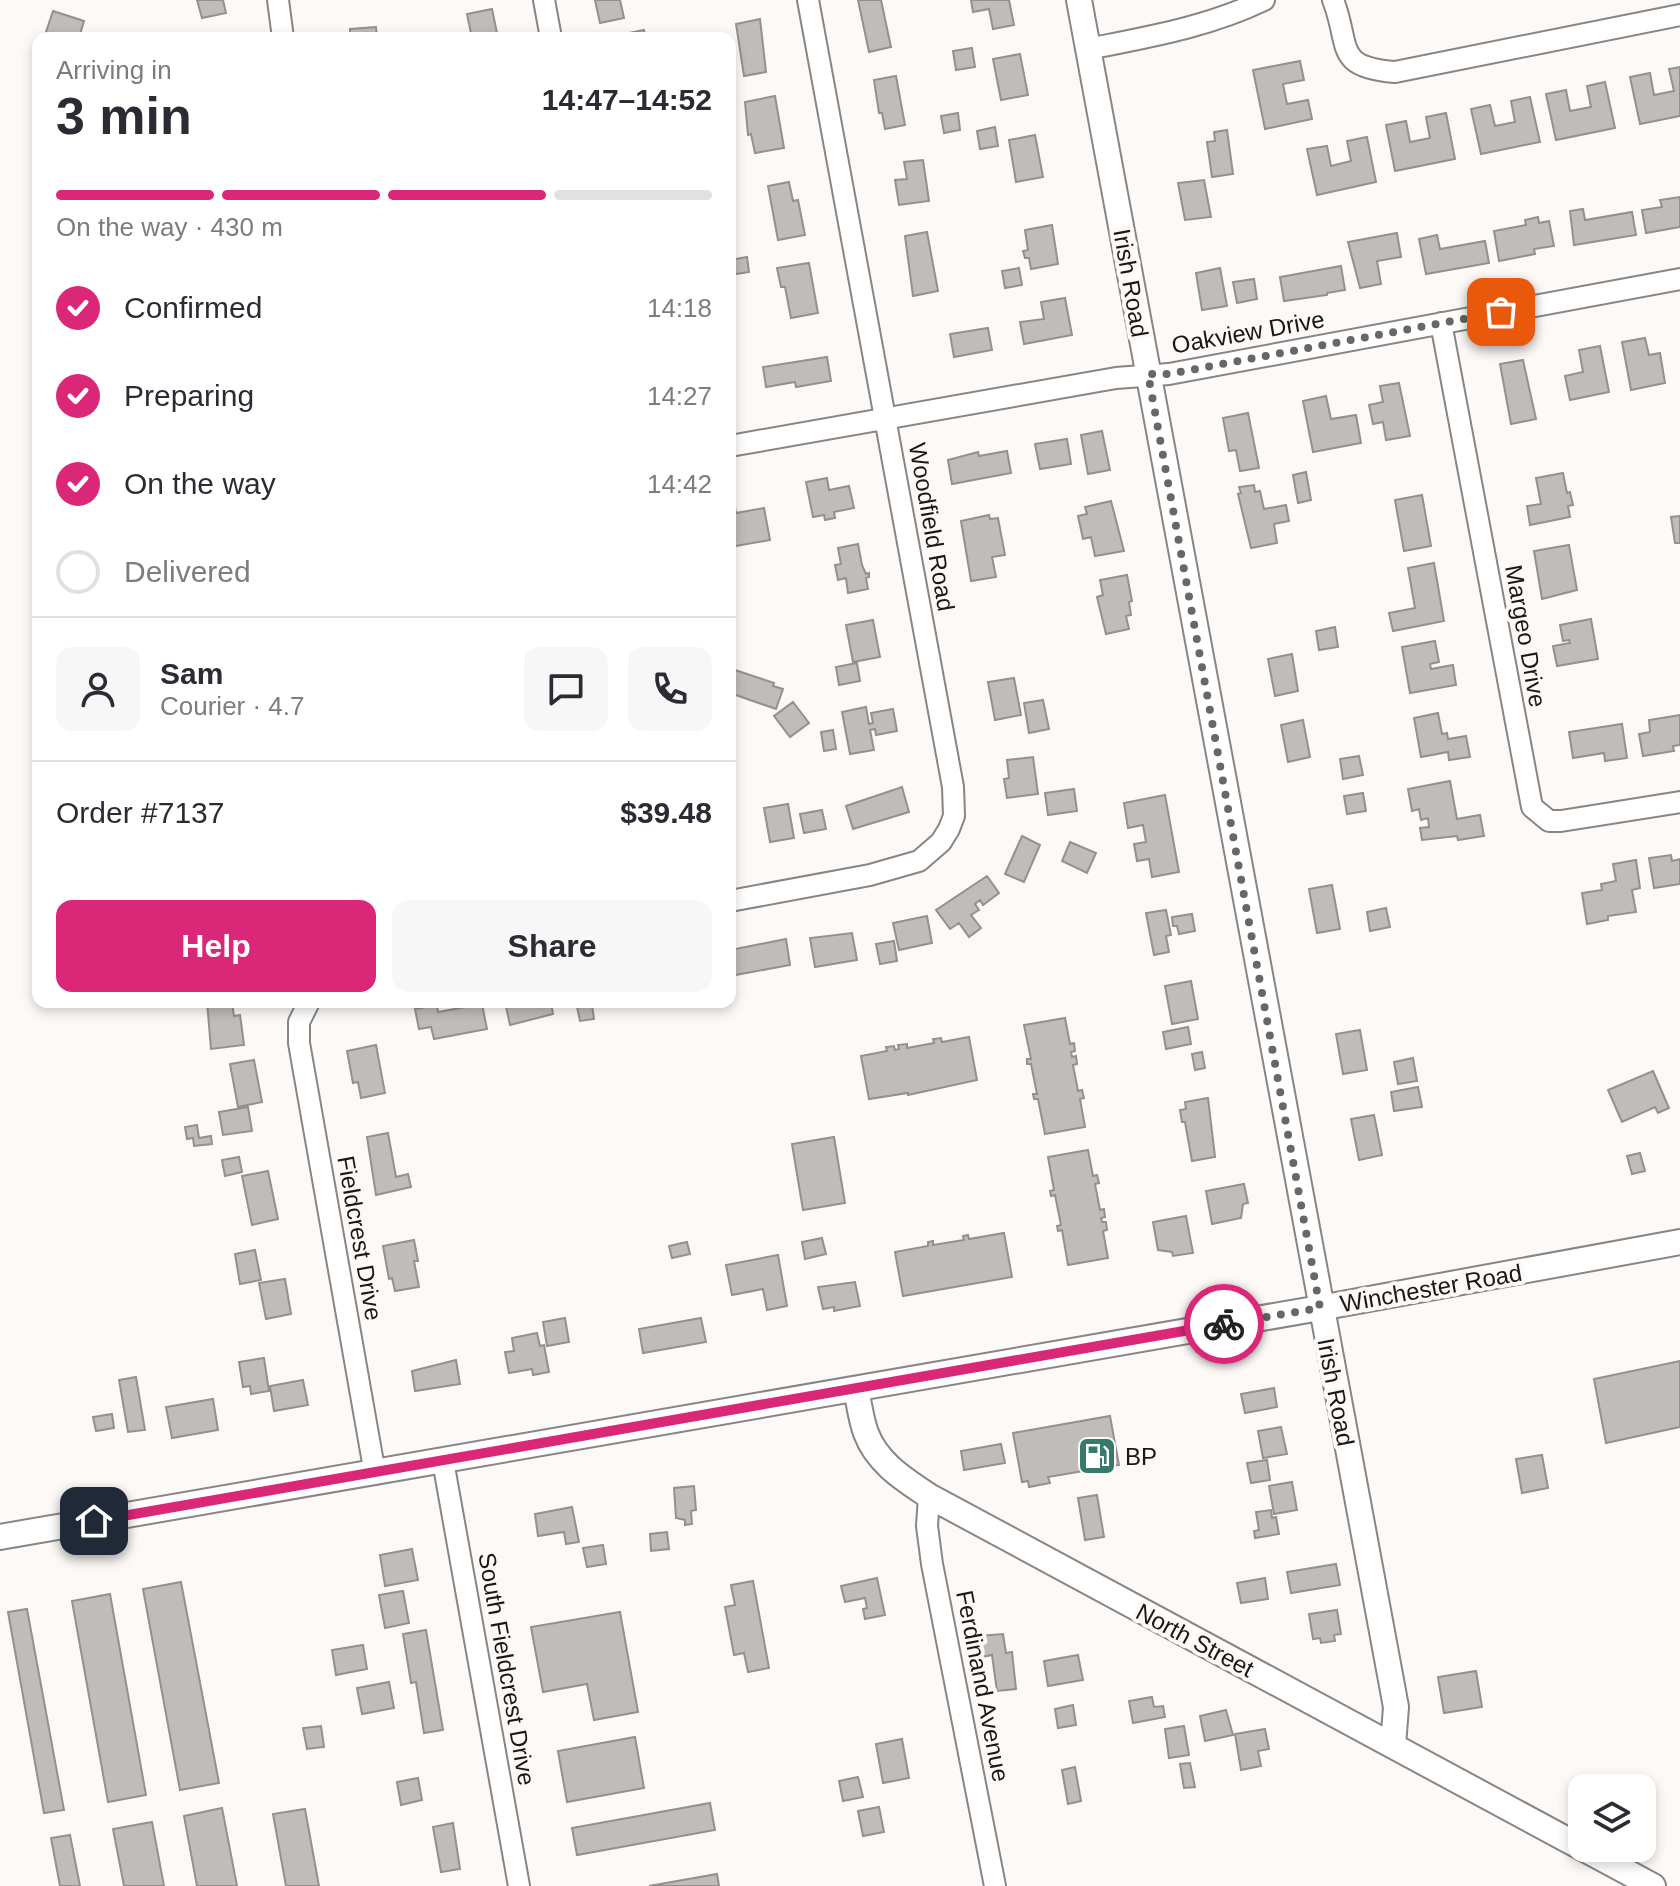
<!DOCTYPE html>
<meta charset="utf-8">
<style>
:root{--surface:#fff;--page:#f7f7f7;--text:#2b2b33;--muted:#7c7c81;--line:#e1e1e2;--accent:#db2777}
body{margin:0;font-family:Arial,sans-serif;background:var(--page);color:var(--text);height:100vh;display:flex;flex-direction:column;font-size:30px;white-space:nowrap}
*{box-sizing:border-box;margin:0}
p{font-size:26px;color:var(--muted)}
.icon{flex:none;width:44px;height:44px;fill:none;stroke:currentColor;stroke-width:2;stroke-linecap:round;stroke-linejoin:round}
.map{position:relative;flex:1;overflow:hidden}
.sheet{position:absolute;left:32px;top:32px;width:704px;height:976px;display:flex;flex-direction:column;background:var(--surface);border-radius:16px;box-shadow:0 4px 12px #0003}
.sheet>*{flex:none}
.fabs{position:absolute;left:1568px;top:1774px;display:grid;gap:16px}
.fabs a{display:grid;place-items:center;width:88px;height:88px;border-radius:16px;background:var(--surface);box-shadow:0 4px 12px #0003;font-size:40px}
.pin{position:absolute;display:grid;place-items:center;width:68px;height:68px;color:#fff;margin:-34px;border-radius:16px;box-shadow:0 4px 12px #0006}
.courier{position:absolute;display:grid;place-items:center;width:80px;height:80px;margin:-40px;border:6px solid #db2777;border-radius:50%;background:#fff;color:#222;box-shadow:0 2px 10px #0007}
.summary em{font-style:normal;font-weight:600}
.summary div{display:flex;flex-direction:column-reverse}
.summary{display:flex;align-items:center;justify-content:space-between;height:136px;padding:0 24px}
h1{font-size:52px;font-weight:600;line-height:60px}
.bar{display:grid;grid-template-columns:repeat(4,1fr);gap:12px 8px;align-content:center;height:96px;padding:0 24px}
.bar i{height:10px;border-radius:6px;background:var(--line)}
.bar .active{background:var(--accent)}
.bar p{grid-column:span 4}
.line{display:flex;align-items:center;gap:20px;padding:0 24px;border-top:2px solid var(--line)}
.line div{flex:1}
.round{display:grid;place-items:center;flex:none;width:84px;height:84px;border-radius:16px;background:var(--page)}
ol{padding:0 24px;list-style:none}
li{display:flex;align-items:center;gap:24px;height:88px}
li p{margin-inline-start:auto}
li .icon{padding:8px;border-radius:50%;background:var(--accent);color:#fff;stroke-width:4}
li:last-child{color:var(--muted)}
li i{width:44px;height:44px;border:4px solid var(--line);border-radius:50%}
.primary-button{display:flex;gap:16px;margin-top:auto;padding:16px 24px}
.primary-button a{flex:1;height:92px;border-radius:16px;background:var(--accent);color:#fff;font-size:32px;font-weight:600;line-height:92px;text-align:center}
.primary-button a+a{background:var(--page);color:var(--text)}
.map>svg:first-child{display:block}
.building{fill:#bfbcbb;stroke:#94908f;stroke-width:2}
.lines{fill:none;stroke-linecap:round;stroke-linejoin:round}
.minor-casing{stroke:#888584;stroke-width:24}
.tertiary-casing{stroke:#888584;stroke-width:28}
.minor{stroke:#fff;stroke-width:20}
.tertiary{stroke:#fff;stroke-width:24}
.done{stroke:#696665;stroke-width:8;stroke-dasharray:0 14.4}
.route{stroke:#db2777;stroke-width:10}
.labels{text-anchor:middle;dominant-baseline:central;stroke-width:8;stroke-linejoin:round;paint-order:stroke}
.street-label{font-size:24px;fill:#191717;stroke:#fdf9f7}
.poi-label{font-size:24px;fill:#191717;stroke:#fdf9f7;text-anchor:start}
</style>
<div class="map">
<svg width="1680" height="1886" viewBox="0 0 1680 1886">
<rect width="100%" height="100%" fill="#fdf9f7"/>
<path class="building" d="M197,0H223L226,13L202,18Z
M595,0H620L624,18L600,23Z
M858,0H881L891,47L869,52Z
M971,0H1009L1014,25L993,29L989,9L973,12Z
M492,9L498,38H472L467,14Z
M53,11L84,21L79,38H44Z
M760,19L766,72L744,76L736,24Z
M376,27L377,38H350V29Z
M644,30L646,38H605Z
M972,48L975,67L956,70L953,51Z
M1020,54L1028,95L1001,100L993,59Z
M1300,61L1304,80L1283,84L1287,104L1308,100L1312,119L1265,129L1253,70Z
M1680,67V116L1640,124L1630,77L1650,73L1654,95L1674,91L1669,69Z
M896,76L905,125L885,129L882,113H879L874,80Z
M1605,82L1615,128L1556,140L1546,94L1566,90L1570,111L1591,107L1587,86Z
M775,96L784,148L755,153L751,134L748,135L745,102Z
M1530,97L1540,142L1481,154L1471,109L1490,105L1495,126L1515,122L1511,101Z
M958,113L960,130L944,133L941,116Z
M1446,113L1455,159L1395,171L1386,125L1406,121L1410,142L1430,138L1426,117Z
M995,127L998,146L980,149L977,131Z
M1227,130L1233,174L1212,177L1207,142L1215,141L1214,132Z
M1035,135L1043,177L1016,182L1009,140Z
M1367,137L1376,182L1317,195L1307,149L1327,146L1331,166L1351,161L1347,141Z
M923,160L929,201L899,205L895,180L907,179L904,162Z
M1204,180L1211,217L1185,220L1178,183Z
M789,182L793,201L798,200L805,235L778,240L768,186Z
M1680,197V227L1646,233L1642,210L1662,207L1660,200Z
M1583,209L1585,220L1632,212L1636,235L1574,245L1570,211Z
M1538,217L1539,223L1549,221L1554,246L1534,249L1535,254L1499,261L1494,231L1526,225L1525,220Z
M1052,225L1058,264L1031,269L1029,258H1025L1023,251L1028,250L1025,230Z
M927,232L938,291L913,296L905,236Z
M1397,233L1401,257L1377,261L1381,284L1360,288L1348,242Z
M1437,235L1440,249L1485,241L1489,263L1426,274L1419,239Z
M747,257L749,272L730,275V260Z
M809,263L818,313L791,318L785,287H781L777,268Z
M1341,266L1345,290L1327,293V295L1284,301L1280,277Z
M1019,268L1022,285L1005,288L1002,271Z
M1220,268L1227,306L1202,310L1196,273Z
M1254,279L1257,299L1237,303L1233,282Z
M1065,298L1072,335L1024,344L1020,322L1044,319L1041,302Z
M988,328L992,350L954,357L950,334Z
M1645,338L1649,355L1660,353L1665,383L1631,390L1622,342Z
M1600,346L1609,392L1570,400L1565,376L1583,372L1579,350Z
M827,357L831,381L796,387L795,382L766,387L763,367Z
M1523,360L1536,419L1511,424L1500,364Z
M1399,383L1410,436L1386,440L1383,422L1373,424L1369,405L1383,402L1380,386Z
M1326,396L1331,419L1356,415L1361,443L1313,452L1303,401Z
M1248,413L1259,468L1240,471L1236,450L1229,451L1223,418Z
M1102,431L1110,470L1088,474L1081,435Z
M1067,439L1071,464L1040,469L1035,444Z
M1007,451L1011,473L952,484L948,460L978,452L979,456Z
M1306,472L1311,500L1298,503L1293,475Z
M1563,473L1567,493L1570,492L1573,505L1568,506L1570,517L1530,525L1527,506L1541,504L1536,478Z
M827,478L829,490L849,486L854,508L834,512L835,518L825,520L824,515L813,517L806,482Z
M1254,485L1255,492L1260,491L1264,509L1286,505L1289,521L1274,524L1277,543L1251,548L1238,494L1241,493L1239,487Z
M1422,495L1431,546L1404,551L1395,500Z
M733,496L736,513L764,508L770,540L730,547V497Z
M1111,501L1124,551L1095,556L1091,537L1083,539L1078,516L1087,514L1085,507Z
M989,515L990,519L998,518L1005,555L992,557L996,577L971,581L961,521Z
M1680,516V543H1675L1671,517Z
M858,544L862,565L866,574L869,573V577L866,578L868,589L848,593L846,578L838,580L835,565L841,564L838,548Z
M1569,545L1577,590L1542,599L1534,551Z
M1434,563L1444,621L1393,631L1389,613L1415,608L1408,568Z
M1127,575L1132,601L1129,602L1131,615L1126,616L1129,629L1106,634L1097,597L1103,595L1100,580Z
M1591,619L1598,659L1557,666L1553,646L1570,643L1569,640L1563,641L1560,625Z
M873,620L880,657L853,662L846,625Z
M1335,627L1338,647L1319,650L1316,631Z
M1435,641L1439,662L1430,664L1431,669L1453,665L1456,685L1410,693L1402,647Z
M1292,654L1298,691L1275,696L1268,659Z
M857,663L860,681L839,685L836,667Z
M735,670L774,683L773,686L783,689L776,709L730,693Z
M1014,678L1021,715L995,720L988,682Z
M1043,700L1049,729L1029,733L1024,703Z
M793,702L809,723L790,737L774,716Z
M866,707L869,724L873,723L871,713L893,709L897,731L876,735L875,729L870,730L874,750L850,754L842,712Z
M1438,713L1442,734L1447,733L1448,739L1466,736L1470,757L1449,760L1448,752L1421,757L1414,718Z
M1680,715V745L1673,746L1674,751L1643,756L1639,734L1650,732L1649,720Z
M1303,720L1310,757L1288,762L1281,725Z
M1622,724L1627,758L1605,761L1604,753L1573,758L1569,732Z
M833,730L836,749L824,751L821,732Z
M1359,756L1363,775L1343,779L1340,759Z
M1033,757L1038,794L1007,798L1004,779L1009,778L1007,760Z
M1450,781L1457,819L1480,815L1484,836L1458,840L1457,836L1422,840L1420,828L1429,827L1428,818L1421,820L1419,809L1412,811L1408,789Z
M902,787L909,812L853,829L846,806Z
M1074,789L1077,811L1048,815L1045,793Z
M1363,793L1366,811L1347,814L1344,796Z
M1165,795L1179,872L1152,877L1149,859L1137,861L1134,844L1146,842L1143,825L1128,828L1124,803Z
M788,804L794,838L770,842L764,808Z
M822,810L826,829L804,833L800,814Z
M1022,836L1040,845L1024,882L1005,874Z
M1070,842L1096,853L1087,873L1062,861Z
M1671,855L1672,861L1680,859V884L1654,888L1649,858Z
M1636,860L1640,888L1632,890L1636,912L1608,916V920L1587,924L1582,893L1602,890L1601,884L1616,881L1613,864Z
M987,876L999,893L983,905L980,900L975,904L979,910L971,915L981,928L969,937L959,923L950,929L936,910Z
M1332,885L1340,929L1317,933L1309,889Z
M1386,908L1390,927L1370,931L1367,912Z
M1166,910L1171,935L1166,936L1169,952L1154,955L1146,913Z
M1192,914L1195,931L1179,934L1177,926H1173L1172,917Z
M927,916L932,943L899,950L893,923Z
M852,933L857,960L815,967L810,938Z
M786,939L790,965L730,976V950Z
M894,941L897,961L880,964L876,944Z
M1191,981L1198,1019L1172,1024L1165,986Z
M207,1002H232L234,1016L240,1015L241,1022L244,1045L211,1049Z
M505,1002H551L553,1014L510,1025Z
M576,1002H606L592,1005L594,1019L580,1021Z
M482,1004L487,1029L434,1039L431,1027L419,1029L415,1009L437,1005L438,1012Z
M1065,1018L1070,1044L1074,1043L1075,1051L1071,1052L1072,1057L1076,1056L1077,1064L1073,1065L1078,1091L1082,1090L1084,1098L1080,1099L1085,1127L1045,1134L1038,1099H1034L1033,1094H1037L1031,1064H1027V1059H1031L1024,1025Z
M1188,1027L1191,1044L1166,1049L1163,1032Z
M1360,1030L1367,1070L1343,1074L1336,1034Z
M969,1037L977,1080L908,1095V1093L869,1099L861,1056L887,1051L886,1047L894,1046L895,1050L899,1049L898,1045L907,1044V1048L934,1043L933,1039L941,1038L942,1042Z
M376,1045L385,1093L361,1098L358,1082L353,1083L347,1051Z
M1202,1052L1205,1068L1195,1070L1192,1054Z
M1413,1058L1417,1081L1398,1084L1394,1062Z
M254,1060L262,1102L238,1107L230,1064Z
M1653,1071L1669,1108L1658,1113L1655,1107L1622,1122L1608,1090Z
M1418,1087L1422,1107L1394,1111L1391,1092Z
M1208,1098L1215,1157L1192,1161L1185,1122H1182L1180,1110L1186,1109L1185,1102Z
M248,1107L252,1131L223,1135L219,1112Z
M1374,1115L1382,1155L1359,1160L1351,1119Z
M197,1125L199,1138L211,1136L212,1144L194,1146L193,1138L187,1139L185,1127Z
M388,1133L396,1177L408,1174L411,1187L376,1195L367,1137Z
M834,1137L845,1203L803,1210L792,1144Z
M1088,1150L1093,1176L1097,1175L1099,1183L1095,1184L1100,1210L1104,1209L1105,1217L1101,1218L1102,1222H1106L1107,1230L1103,1231L1108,1258L1068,1265L1062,1230L1058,1231L1057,1226L1061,1225L1055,1195L1051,1196L1050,1191L1054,1190L1048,1157Z
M1640,1153L1645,1171L1632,1174L1627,1156Z
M239,1157L242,1172L225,1176L222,1160Z
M268,1171L278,1219L252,1225L242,1176Z
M1244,1184L1248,1203L1243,1204L1241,1218L1212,1224L1206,1191Z
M1186,1216L1193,1253L1173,1256L1172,1252L1158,1250L1153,1222Z
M1004,1233L1012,1277L903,1296L895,1252L928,1246V1242L933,1241V1245L964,1240L963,1236L968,1235L969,1239Z
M822,1238L826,1254L805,1259L802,1242Z
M414,1240L418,1261H414L419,1287L395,1291L392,1278L389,1279L383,1246Z
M687,1242L690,1254L672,1258L669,1246Z
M255,1250L261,1280L240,1284L235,1254Z
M778,1255L787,1306L767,1310L763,1289L732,1295L726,1265Z
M285,1279L291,1314L266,1319L259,1283Z
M855,1282L860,1306L834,1311V1307L823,1309L818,1287Z
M565,1318L569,1342L547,1346L543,1322Z
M701,1318L706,1342L643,1353L639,1329Z
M537,1333L540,1346L544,1345L549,1372L533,1375L532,1369L509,1373L505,1352L514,1351L512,1338Z
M264,1358L269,1391L251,1394L250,1386L243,1387L239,1362Z
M456,1360L460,1384L415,1391L412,1371Z
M1680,1361V1427L1606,1443L1594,1379Z
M136,1377L145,1430L128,1432L119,1380Z
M303,1380L308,1405L274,1411L270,1386Z
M1274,1388L1277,1407L1245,1413L1241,1394Z
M213,1399L218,1430L172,1438L166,1407Z
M112,1414L114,1428L96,1431L93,1417Z
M1110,1416L1119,1465L1048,1477L1050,1483L1029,1487L1028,1481L1022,1482L1013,1433Z
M1281,1427L1287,1454L1263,1458L1258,1431Z
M1001,1444L1005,1463L964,1470L961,1451Z
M1542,1455L1548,1488L1522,1493L1516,1459Z
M1267,1460L1270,1480L1251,1483L1247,1463Z
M1292,1482L1297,1510L1274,1514L1269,1486Z
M694,1486L696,1510L691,1511L692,1524L685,1525V1520L676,1518L674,1488Z
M1097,1495L1104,1537L1085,1540L1078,1498Z
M572,1507L579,1542L566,1544L564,1532L538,1536L535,1514Z
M1271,1510L1272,1518L1276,1517L1279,1534L1255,1538L1254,1531L1259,1530L1256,1512Z
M667,1532L669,1549L651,1551L650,1534Z
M603,1545L606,1564L587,1567L583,1548Z
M412,1549L418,1580L385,1586L380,1555Z
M1336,1564L1340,1585L1291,1593L1287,1572Z
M877,1578L885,1615L865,1619L863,1609L867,1608L865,1598L845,1602L841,1586Z
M1265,1578L1268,1599L1241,1603L1237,1583Z
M753,1581L769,1668L748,1672L744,1653L734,1655L725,1607L735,1605L731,1585Z
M181,1582L219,1783L180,1790L143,1589Z
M403,1591L409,1623L385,1628L379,1595Z
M110,1594L146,1795L108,1802L72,1601Z
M27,1609L64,1810L44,1813L8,1612Z
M1337,1610L1341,1634L1334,1635L1335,1641L1321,1643L1320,1638L1313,1639L1309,1614Z
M620,1612L638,1712L594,1720L587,1684L543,1692L531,1627Z
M426,1630L443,1730L424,1733L416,1682L411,1683L403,1634Z
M1003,1634L1006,1653L1012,1652L1016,1689L997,1691L992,1655L982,1657L979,1636Z
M363,1645L367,1669L336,1675L332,1650Z
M1078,1655L1083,1680L1048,1686L1044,1661Z
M1476,1671L1482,1707L1444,1713L1438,1677Z
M389,1682L394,1708L362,1714L357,1688Z
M1152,1697L1154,1707L1163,1706L1165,1717L1133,1723L1129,1701Z
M1073,1705L1076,1725L1058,1728L1055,1709Z
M1226,1710L1233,1735L1205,1741L1200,1716Z
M321,1726L324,1747L307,1749L303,1728Z
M1184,1726L1189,1755L1169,1758L1165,1729Z
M1265,1729L1269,1749L1258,1751L1261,1766L1241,1770L1235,1734Z
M635,1737L644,1788L567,1802L558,1751Z
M902,1739L909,1778L883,1783L876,1744Z
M1190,1763L1195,1787L1184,1788L1180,1764Z
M1075,1767L1081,1801L1068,1804L1062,1770Z
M858,1777L863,1797L843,1801L839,1781Z
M418,1778L422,1800L401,1805L397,1782Z
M710,1803L715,1830L577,1855L572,1828Z
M879,1807L884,1832L863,1836L858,1811Z
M222,1808L237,1886H197L184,1816Z
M305,1809L319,1886H286L273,1814Z
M152,1822L164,1886H124L113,1829Z
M453,1823L460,1869L441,1872L433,1827Z
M70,1835L80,1886H60L51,1838Z
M717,1874L719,1886H649Z"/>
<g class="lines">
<g class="minor-casing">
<path id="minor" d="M278,0L283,38
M544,0L551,38
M1333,0C1351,46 1333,67 1395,72L1680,15
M1088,49C1148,37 1208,27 1264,0
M1441,323L1532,807L1549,821H1561L1680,802
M730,446L1116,378L1169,374L1680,279
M730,901L870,875L919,861L941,842L949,829L954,816L953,787L808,0
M309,1002L299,1022V1043L375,1474
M443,1461L519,1886
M929,1496L927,1526L932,1564L995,1886"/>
</g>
<g class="tertiary-casing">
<path id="tertiary" d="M1079,0L1396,1707L1393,1746
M856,1389C859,1403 861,1420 866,1433C877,1463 905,1480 929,1496L1653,1886
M0,1537L1320,1308L1680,1242"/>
</g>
<use href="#minor" class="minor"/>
<use href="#tertiary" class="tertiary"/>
</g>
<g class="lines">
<path class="done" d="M1224,1324L1320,1308L1148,374H1169L1501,312"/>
<path class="route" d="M94,1521L1224,1324"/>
</g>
<defs>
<g id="fuel-square" transform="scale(2)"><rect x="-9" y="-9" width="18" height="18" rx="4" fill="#37796a" stroke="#fdf9f7"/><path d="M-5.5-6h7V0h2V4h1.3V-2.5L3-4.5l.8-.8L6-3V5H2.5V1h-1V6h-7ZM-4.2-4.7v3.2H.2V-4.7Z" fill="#fff"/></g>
</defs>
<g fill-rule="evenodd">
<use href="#fuel-square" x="1097" y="1456"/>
</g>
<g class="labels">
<g class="street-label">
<text transform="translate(1131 283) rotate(80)">Irish Road</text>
<text transform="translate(1248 332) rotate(-10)">Oakview Drive</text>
<text transform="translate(932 527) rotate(80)">Woodfield Road</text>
<text transform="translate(1526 636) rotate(80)">Margeo Drive</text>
<text transform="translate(360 1238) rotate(80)">Fieldcrest Drive</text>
<text transform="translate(1431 1288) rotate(-10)">Winchester Road</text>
<text transform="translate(1336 1392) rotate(79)">Irish Road</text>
<text transform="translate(1195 1640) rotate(28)">North Street</text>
<text transform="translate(507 1669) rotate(80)">South Fieldcrest Drive</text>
<text transform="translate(983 1686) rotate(79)">Ferdinand Avenue</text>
</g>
<g class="poi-label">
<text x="1125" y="1456">BP</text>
</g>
</g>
</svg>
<div class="fabs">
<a><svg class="icon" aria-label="layers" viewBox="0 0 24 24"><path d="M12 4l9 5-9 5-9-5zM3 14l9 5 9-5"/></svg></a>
</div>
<div class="pin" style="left:1501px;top:312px;background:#ea580c"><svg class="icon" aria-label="bag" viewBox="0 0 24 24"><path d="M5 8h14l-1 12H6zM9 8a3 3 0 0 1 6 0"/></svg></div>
<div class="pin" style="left:94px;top:1521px;background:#1f2937"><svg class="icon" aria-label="home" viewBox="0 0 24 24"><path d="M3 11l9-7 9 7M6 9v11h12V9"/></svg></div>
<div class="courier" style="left:1224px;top:1324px"><svg class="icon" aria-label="bike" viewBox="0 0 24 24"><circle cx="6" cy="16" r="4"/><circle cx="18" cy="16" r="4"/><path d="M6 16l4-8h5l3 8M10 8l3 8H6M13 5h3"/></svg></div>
<section class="sheet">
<div class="summary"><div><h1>3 min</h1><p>Arriving in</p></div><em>14:47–14:52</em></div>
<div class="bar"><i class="active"></i><i class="active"></i><i class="active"></i><i></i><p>On the way · 430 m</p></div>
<ol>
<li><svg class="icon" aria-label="check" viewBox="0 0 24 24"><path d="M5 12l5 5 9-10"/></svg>Confirmed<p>14:18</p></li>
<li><svg class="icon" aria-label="check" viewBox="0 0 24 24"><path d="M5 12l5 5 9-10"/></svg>Preparing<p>14:27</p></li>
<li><svg class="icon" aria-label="check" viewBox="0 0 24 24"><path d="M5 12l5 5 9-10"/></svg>On the way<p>14:42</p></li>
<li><i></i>Delivered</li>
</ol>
<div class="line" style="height:144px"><a class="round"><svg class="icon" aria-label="person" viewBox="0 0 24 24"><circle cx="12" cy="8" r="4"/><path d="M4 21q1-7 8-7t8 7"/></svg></a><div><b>Sam</b><p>Courier · 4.7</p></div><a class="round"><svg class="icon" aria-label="chat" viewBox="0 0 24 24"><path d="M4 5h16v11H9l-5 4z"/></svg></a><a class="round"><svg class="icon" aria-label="phone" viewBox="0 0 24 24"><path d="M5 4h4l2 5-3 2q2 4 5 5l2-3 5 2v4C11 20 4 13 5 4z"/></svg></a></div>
<div class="line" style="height:104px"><div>Order #7137</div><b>$39.48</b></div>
<div class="primary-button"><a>Help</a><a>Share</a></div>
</section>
</div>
